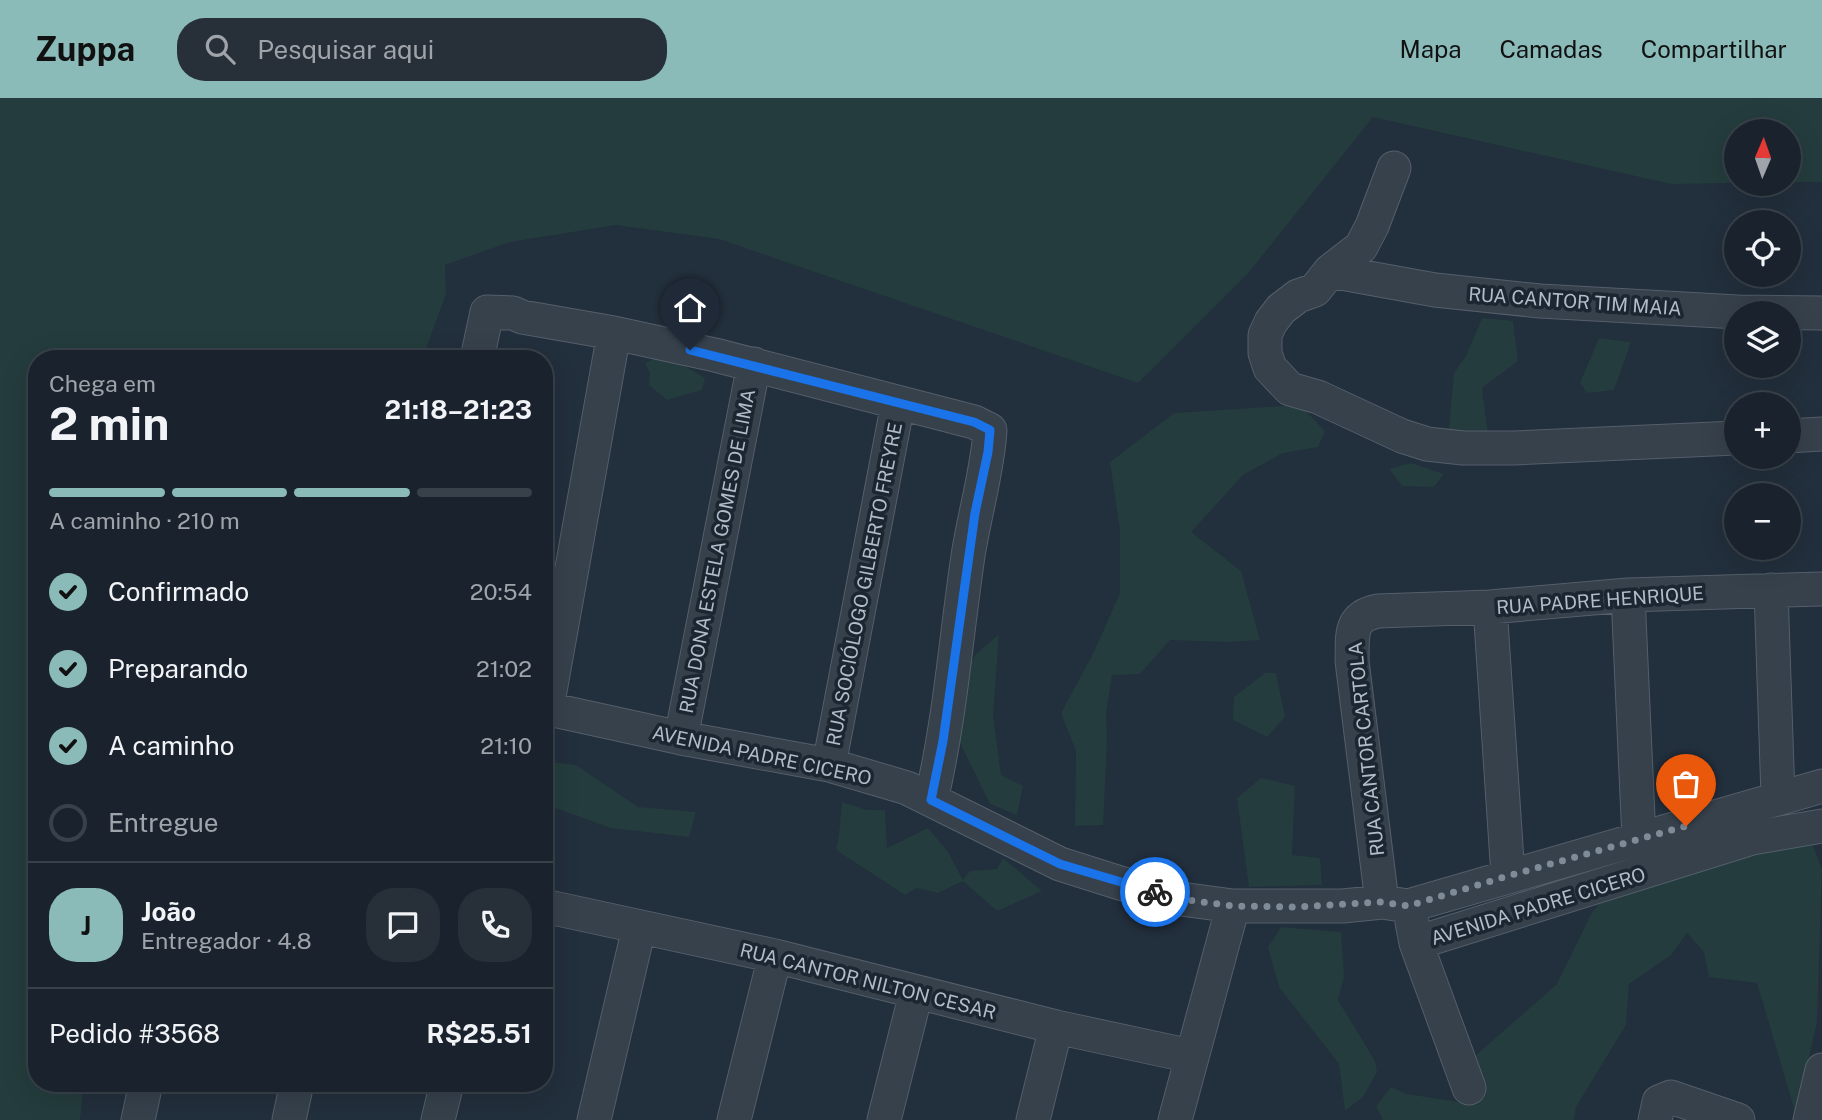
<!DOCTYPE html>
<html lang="pt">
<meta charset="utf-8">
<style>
:root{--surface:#1a232d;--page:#272f39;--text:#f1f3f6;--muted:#9fa4aa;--line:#384049;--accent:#8bbbb9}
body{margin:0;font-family:"Public Sans",sans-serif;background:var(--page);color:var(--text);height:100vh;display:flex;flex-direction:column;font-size:26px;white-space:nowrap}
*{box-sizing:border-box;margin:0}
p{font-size:23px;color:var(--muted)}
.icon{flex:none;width:38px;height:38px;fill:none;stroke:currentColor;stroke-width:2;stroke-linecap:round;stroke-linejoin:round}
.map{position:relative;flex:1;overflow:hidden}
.details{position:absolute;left:28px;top:252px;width:525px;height:742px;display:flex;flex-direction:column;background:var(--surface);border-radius:28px;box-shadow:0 7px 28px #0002,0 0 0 2px var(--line)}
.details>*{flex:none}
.needle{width:46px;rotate:2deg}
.fabs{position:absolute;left:1724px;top:21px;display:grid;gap:14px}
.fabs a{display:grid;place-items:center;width:77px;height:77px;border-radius:50%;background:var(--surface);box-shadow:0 7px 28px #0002,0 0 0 2px var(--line);font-size:35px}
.pin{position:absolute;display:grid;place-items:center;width:60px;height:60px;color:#fff;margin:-72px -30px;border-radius:50% 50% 50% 0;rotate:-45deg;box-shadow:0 0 7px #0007}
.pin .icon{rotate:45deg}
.courier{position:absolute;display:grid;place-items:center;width:70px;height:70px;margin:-35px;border:5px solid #1a73e8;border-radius:50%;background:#fff;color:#222;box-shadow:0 2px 9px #0007}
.head em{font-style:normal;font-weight:700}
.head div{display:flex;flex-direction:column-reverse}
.head{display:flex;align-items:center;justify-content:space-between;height:119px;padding:0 21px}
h1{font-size:46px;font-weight:700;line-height:52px}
.bar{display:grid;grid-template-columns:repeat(4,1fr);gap:10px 7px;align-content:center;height:84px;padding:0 21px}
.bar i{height:9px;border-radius:5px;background:var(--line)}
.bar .current{background:var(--accent)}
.bar p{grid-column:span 4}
.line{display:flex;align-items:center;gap:18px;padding:0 21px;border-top:2px solid var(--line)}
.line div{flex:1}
.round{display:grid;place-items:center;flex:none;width:74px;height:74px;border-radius:28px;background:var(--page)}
ol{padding:0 21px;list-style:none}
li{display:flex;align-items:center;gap:21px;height:77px}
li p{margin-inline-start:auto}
li .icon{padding:7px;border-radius:50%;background:var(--accent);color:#111;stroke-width:4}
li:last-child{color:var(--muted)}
li i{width:38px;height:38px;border:4px solid var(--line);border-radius:50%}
header{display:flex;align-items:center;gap:42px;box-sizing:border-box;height:98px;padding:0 35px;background:var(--accent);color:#111}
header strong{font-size:33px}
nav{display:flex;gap:38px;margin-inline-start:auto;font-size:24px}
.search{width:490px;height:63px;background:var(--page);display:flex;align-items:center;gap:18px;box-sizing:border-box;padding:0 24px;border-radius:28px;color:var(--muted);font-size:26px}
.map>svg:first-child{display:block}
.green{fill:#243c3d}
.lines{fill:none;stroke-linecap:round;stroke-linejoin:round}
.minor-casing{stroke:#545f6a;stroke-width:35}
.minor{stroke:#36414c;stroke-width:33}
.done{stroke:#7f8b97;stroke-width:7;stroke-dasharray:0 12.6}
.route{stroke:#1a73e8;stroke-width:9}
.labels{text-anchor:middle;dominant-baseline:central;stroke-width:7;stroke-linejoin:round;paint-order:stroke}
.street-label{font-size:19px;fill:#b1bcc8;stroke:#1b2631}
</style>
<header>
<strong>Zuppa</strong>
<div class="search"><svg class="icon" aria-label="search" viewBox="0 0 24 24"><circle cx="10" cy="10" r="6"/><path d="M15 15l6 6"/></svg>Pesquisar aqui</div>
<nav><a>Mapa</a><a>Camadas</a><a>Compartilhar</a></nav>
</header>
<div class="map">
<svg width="1822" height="1022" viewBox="0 0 1822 1022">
<rect width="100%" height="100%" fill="#222f3c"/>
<path class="green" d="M0,0H1822V84H1789L1788,33H1736V85L1671,86L1373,19L1250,173L1138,285L719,141L616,127L510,144L445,167L446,196L422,261H37V985H84L80,1022H0Z
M1482,220L1513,223L1518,263L1482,290L1488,337L1448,340L1454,275L1466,258Z
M1599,240L1631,244L1614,292L1587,295L1580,285Z
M664,256L705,280L702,292L667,302L649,287L650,275L645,265Z
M1300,307L1325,333L1318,349L1283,355L1243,377L1191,434L1241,473L1260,542L1226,544L1170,542L1140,576L1112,577L1106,615L1107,642L1103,727L1075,728L1076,653L1061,615L1093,556L1120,495V433L1110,364L1174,315Z
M1411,365L1444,376L1434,389L1402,388L1389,371Z
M999,536L993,618L1001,677L1023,688L1017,717L990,706L958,641L961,581L976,556Z
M1265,575H1276L1285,619L1267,639L1233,622L1234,599Z
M544,663L576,667L638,709L696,714L689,739L611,730L544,706Z
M1261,680L1295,688L1292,757L1320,760L1322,787L1249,789L1237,700Z
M842,704L867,712H885L887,750L928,730L948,754L963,782L970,773L997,771L1003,760L1042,793L997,813L963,783L938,795L917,790L905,797L836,752L839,737Z
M1778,736L1812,745L1822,771L1817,924L1796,1017L1757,885L1709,879L1704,854L1687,835L1671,857L1629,886L1626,927L1576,1009L1574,1022H1383L1376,1008L1391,989L1407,996L1478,1007L1475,958L1557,886L1591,816L1610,792Z
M1281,829L1341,834L1344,879L1338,902L1375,963L1377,974L1363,999L1345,1013L1339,966L1279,889L1268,849Z"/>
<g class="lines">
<g class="minor-casing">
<path id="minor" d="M1394,70L1372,128L1361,149L1330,173L1315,192L1298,198L1281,211L1271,224L1265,237V255L1270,270L1290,291L1318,299L1402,338L1427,346L1463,350H1515L1736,340
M1330,173L1435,192L1540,203L1738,214L1822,215
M477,261L487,214L513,215L522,219L614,235L715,257L974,324L990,332C988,371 974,418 968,458C956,539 950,622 931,702
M1788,338L1822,336
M1771,492L1778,699
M1628,497L1639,742
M1490,509L1508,778
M544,610L681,640L829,667L907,690L1060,766L1120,785L1181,801L1233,808H1343L1382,804L1408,808L1822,688
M547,610L614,235
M681,640L754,266
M829,667L898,305
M1382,804L1352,563C1353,538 1348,519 1378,513L1490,509L1628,497L1822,491
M544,808L775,858L1056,929L1191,958
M1412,824L1416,845L1469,990
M1416,845L1752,740L1822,728
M138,1022L146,985
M289,1022L297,985
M438,1022L447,985
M594,1022L639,830
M734,1022L775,858
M884,1022L916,895
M1033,1022L1056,929
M1175,1022L1233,808
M1655,1022L1659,1004L1671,999L1738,1022
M1810,1022L1822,972"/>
</g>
<use href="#minor" class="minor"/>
</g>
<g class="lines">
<path class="done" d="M1155,794L1181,801L1233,808L1297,809L1382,804L1408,808L1508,778L1686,728"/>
<path class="route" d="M690,252L974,324L990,332L988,354L975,415L943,643L931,702L1060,766L1155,794"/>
</g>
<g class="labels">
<g class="street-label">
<text transform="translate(1575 203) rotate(4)">RUA CANTOR TIM MAIA</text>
<text transform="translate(717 453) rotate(-79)">RUA DONA ESTELA GOMES DE LIMA</text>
<text transform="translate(864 486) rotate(-79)">RUA SOCIÓLOGO GILBERTO FREYRE</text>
<text transform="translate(1600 502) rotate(-4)">RUA PADRE HENRIQUE</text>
<text transform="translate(1366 651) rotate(-96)">RUA CANTOR CARTOLA</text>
<text transform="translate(762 657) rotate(12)">AVENIDA PADRE CICERO</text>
<text transform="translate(1538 808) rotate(-17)">AVENIDA PADRE CICERO</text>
<text transform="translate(868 883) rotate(14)">RUA CANTOR NILTON CESAR</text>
</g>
</g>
</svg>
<div class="fabs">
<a><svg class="needle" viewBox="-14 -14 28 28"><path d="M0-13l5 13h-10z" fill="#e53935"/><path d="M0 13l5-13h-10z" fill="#9fa4aa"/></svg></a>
<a><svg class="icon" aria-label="locate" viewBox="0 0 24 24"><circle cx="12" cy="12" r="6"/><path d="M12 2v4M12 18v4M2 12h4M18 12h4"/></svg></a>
<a><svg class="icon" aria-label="layers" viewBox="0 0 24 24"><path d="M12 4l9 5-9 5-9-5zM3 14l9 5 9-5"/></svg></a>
<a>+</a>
<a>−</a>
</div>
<div class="pin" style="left:1686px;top:728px;background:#ea580c"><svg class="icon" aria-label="bag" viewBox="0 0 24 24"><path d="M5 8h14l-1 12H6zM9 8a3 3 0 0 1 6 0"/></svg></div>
<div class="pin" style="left:690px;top:252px;background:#1f2937"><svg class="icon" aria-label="home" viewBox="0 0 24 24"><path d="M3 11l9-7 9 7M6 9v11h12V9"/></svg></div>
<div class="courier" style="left:1155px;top:794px"><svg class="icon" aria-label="bike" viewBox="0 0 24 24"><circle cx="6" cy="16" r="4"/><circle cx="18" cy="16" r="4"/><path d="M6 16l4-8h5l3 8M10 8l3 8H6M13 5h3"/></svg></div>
<section class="details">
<div class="head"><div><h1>2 min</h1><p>Chega em</p></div><em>21:18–21:23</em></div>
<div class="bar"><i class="current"></i><i class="current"></i><i class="current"></i><i></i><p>A caminho · 210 m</p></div>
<ol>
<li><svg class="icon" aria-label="check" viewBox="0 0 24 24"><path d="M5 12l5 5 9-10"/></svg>Confirmado<p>20:54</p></li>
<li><svg class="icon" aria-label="check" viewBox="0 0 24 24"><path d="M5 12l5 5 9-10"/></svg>Preparando<p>21:02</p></li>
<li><svg class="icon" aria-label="check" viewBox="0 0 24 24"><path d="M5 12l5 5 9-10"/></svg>A caminho<p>21:10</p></li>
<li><i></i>Entregue</li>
</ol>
<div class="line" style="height:126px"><b class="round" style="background:var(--accent);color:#111">J</b><div><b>João</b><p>Entregador · 4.8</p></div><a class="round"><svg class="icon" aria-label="chat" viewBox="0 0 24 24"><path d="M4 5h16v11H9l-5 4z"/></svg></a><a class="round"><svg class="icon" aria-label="phone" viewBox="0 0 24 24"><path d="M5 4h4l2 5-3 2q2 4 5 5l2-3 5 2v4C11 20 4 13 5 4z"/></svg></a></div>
<div class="line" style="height:91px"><div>Pedido #3568</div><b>R$25.51</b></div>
</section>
</div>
